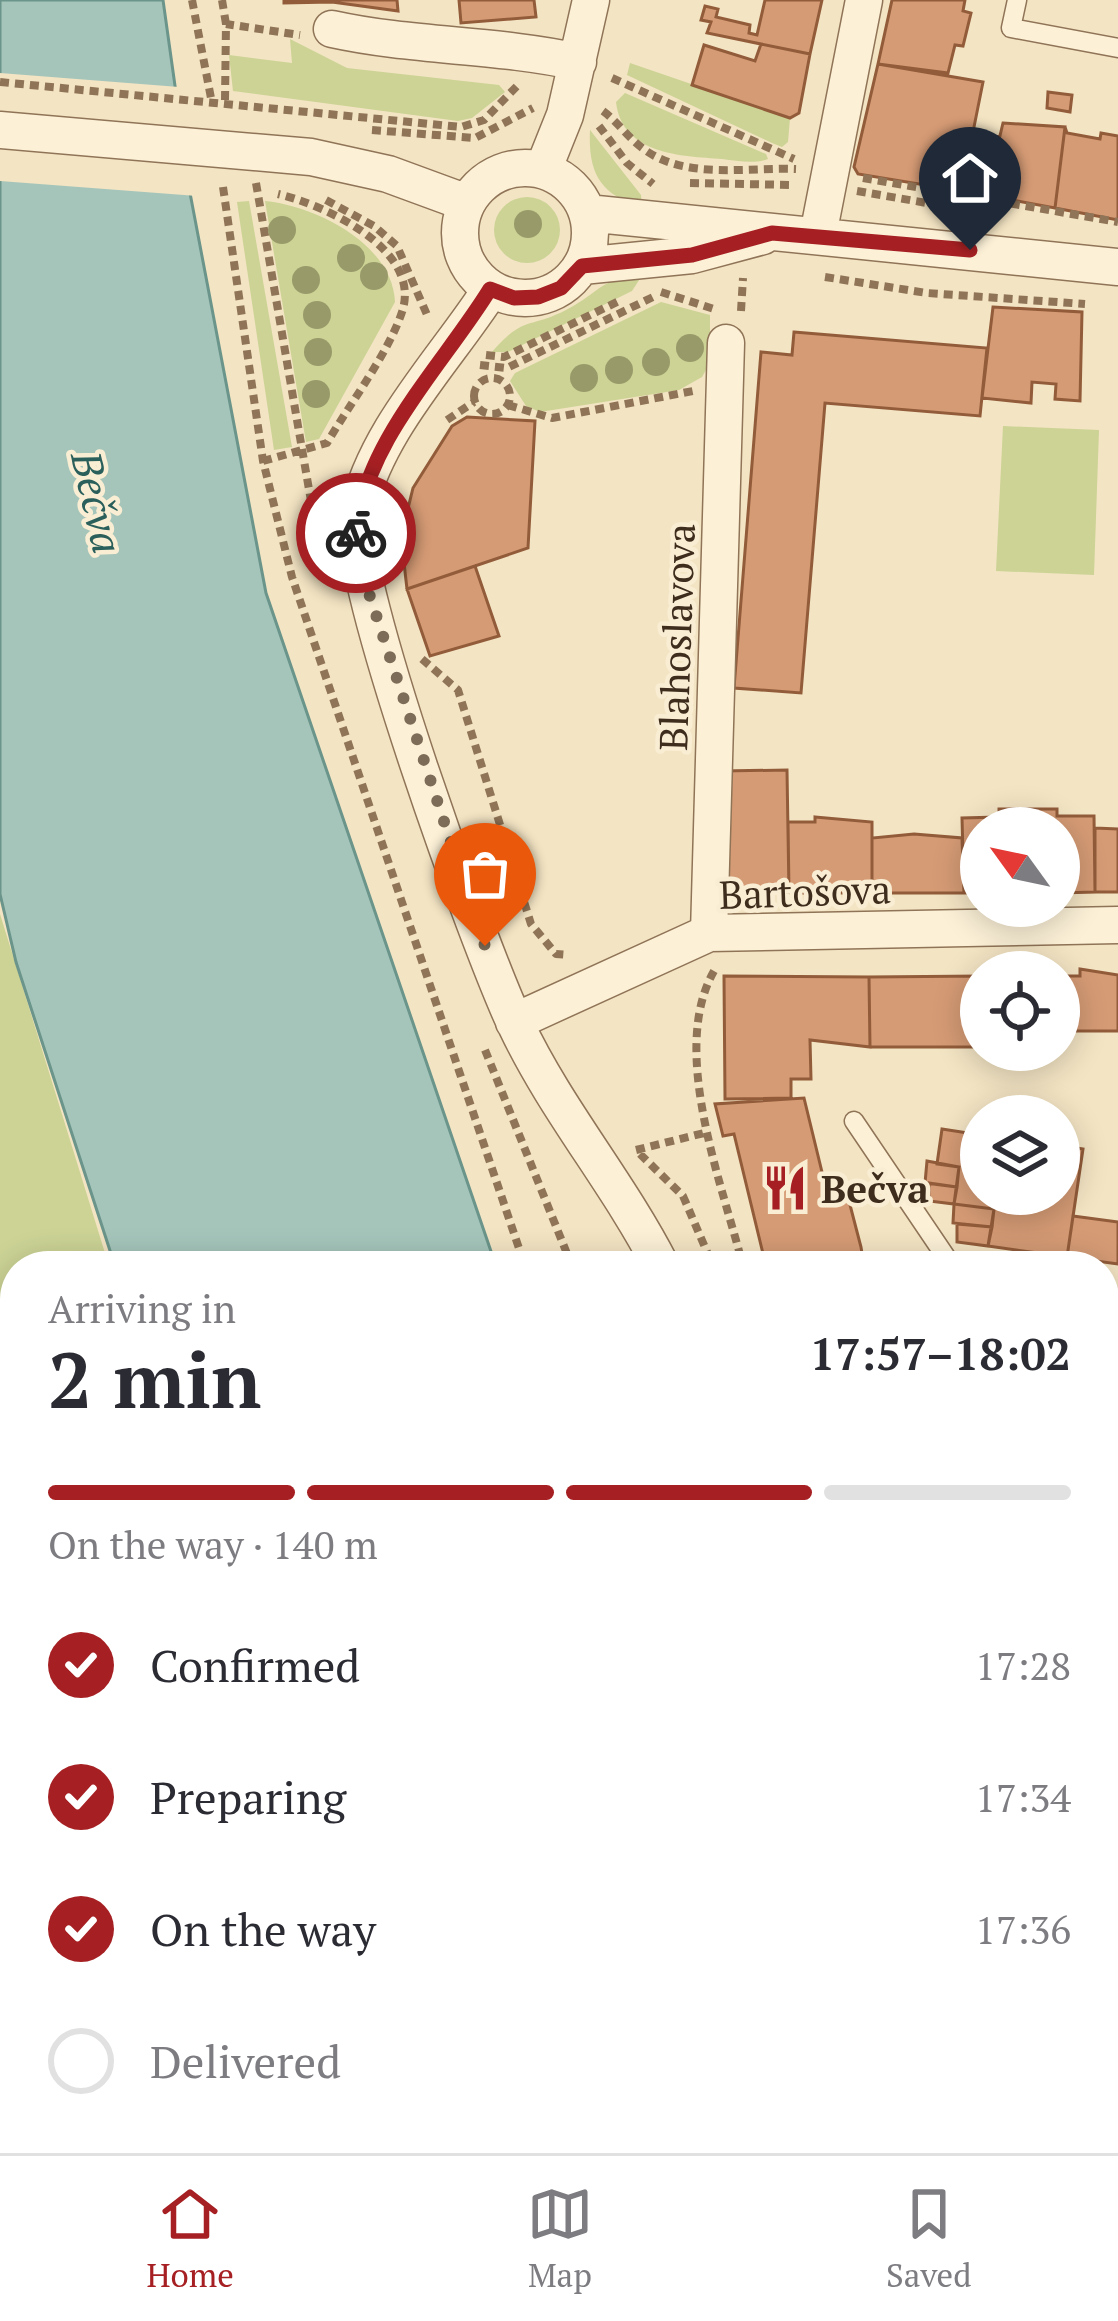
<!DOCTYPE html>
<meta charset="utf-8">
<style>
:root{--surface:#fff;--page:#f2f2f3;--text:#2b2b33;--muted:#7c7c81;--line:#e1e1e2;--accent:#a62023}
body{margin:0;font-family:"PT Serif",serif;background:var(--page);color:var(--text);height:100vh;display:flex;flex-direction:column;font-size:45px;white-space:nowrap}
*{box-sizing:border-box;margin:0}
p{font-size:39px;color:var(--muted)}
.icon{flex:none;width:66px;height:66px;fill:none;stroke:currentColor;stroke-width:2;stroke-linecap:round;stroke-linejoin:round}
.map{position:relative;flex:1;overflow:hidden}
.drawer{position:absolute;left:0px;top:1251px;width:1119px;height:903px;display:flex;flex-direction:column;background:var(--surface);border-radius:48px 48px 0 0;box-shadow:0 6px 30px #0003}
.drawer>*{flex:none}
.needle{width:78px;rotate:303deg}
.controls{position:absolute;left:960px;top:807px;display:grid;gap:24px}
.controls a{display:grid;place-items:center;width:120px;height:120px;border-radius:50%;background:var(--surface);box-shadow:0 6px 30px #0003;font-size:60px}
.pin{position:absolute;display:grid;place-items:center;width:102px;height:102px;color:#fff;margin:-123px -51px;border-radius:50% 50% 50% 0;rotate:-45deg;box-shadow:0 0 12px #0007}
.pin .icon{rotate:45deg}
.courier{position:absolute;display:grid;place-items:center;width:120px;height:120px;margin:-60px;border:9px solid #a62023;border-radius:50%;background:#fff;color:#222;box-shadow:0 3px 15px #0007}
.headline em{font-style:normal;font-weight:700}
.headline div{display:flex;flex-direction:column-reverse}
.headline{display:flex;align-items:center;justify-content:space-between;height:204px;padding:0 48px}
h1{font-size:78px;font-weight:700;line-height:90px}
.bar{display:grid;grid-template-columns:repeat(4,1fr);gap:18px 12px;align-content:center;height:144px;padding:0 48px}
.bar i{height:15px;border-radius:9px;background:var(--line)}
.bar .on{background:var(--accent)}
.bar p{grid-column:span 4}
ol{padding:0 48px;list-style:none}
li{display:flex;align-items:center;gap:36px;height:132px}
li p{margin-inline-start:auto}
li .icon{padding:12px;border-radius:50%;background:var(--accent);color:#fff;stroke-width:4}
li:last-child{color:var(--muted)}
li i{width:66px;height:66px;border:6px solid var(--line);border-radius:50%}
.dock{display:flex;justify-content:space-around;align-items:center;height:168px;border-top:3px solid var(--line);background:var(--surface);font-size:33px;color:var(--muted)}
.dock a{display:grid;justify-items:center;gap:6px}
.dock .on{color:var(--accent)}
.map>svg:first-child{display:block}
.green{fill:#ccd395}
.water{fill:#a5c5bb;stroke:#6b958a;stroke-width:3}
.pier{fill:#f3e4c3}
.building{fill:#d59b75;stroke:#925c3a;stroke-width:3}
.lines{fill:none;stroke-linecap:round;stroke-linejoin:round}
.lane-casing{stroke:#907457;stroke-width:21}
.street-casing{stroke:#907457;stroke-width:39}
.path{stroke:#907457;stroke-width:8;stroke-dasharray:9 6;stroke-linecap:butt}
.lane{stroke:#fcf1d7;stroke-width:18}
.street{stroke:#fcf1d7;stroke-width:36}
.tree{fill:#999a6a}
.done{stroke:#7d6c57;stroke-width:12;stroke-dasharray:0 21.6}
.route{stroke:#a62023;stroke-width:15}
.labels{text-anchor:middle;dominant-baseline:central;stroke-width:9;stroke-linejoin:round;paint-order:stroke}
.street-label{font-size:39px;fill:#3e2c1d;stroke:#f9eed3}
.poi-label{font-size:39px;font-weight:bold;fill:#3e2c1d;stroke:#f9eed3;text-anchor:start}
.water-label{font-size:42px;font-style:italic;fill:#2b5f5b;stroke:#f9eed3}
</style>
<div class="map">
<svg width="1118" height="2153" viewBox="0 0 1118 2153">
<rect width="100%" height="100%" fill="#f3e4c3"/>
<path class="green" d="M290,39L347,68L499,85L505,92L472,118L458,121L233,91L229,55L292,63Z
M630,63L790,118L788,142L782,147L772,143L627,75Z
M625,93L766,154L768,159C755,164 738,161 722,159C682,156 622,155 616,102Z
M590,130L641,195L642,207C600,195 588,173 590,130Z
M494 230a33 33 0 1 1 66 0a33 33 0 1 1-66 0Z
M249,201L292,447L274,450L237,202Z
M265,201C317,206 393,245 395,302L319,439L306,442Z
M643,274L632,291L508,352H492C524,315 529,329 566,310C604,290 594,282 643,274Z
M661,302L710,315V363L702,377L679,390L540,412L526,406L510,381L515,373Z
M1003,426L1099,430L1094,575L996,571Z
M0,914L109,1266H15V1582L0,1544Z
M267,2139H499L507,2153H274Z"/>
<path class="water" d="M0,0H163L190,193L266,593L496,1266H115L16,962L0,894Z
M503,2139H909L917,2153H511Z"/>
<path class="pier" d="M0,73L179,87L197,196L0,181Z"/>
<path class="building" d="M284,0H397L398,11L332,2L284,3Z
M459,0H534L536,17L461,23Z
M765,0H822L810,54L707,33L711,22L701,20L705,6L718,9L716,17L750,25L749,33L757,35Z
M892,0H965L963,11L971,13L963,46L955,45L948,73L878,64Z
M761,44L810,54L799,113L790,118L692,85L704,45L755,61Z
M878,64L983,82L973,132L999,137L986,195L858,174L854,167Z
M1048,92L1072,95L1070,112L1047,108Z
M1003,123L1065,127L1055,208L986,195Z
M1065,127L1067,133L1100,139L1101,133L1118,136V220L1055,208Z
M993,307L1082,312L1080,401L1055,399L1056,384L1032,382L1031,403L982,398Z
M794,332L987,348L980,416L825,403L801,693L734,688L761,352L792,355Z
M467,417L535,421L528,548L407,589L401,537L413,488L452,426Z
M475,566L499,636L430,656L407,589Z
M787,770L789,893H723L722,771Z
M999,809H1057V816H1094L1095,892L1059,893V828H981V893H964L962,818L999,817Z
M815,817L872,822V893H789L788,822H815Z
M1095,828L1118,829V892H1095Z
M914,834L962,838L964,893H872V838Z
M1080,969L1118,975V1031H1059V976H1080Z
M724,976L869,977L870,1047L810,1040L811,1079H791V1098L725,1099Z
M981,976V1047H870L869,977Z
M804,1098L830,1205L849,1201L861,1247L863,1260L844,1266H766L734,1134L723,1136L715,1104Z
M942,1129L981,1135V1194H1059V1145L1083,1149L1067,1257L988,1246L994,1209L954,1204L959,1167L937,1164Z
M927,1161L959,1167L957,1187L925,1183Z
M929,1183L957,1187L954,1204L929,1201Z
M954,1204L994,1209L992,1227L953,1223Z
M1073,1216L1118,1222V1264L1067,1257Z
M957,1224L992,1227L988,1246L957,1242Z
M1118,1604V1669L1104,1677V1612Z
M1118,1822V1922L1104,1899V1830Z
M2,1903L15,1933V2026L0,2032Z
M29,2139H139L147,2153H5Z"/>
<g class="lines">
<g class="lane-casing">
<path id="lane" d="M1017,0L1011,28L1118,48
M854,1121L952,1266
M1104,1492L1118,1513
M1112,1803L1118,1800"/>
</g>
<g class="street-casing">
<path id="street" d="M332,29C414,47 497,44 578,62
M0,130L311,157L388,174L467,203
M460 233a65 65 0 1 1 130 0a65 65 0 1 1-130 0Z
M543,170L565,115L591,0
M587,213L1118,267
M818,235L864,0
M582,266L692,255L763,236
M491,289C446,359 374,431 357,515C345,577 481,952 516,1025C556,1110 618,1182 661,1266
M709,933L726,343
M514,1022L709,933L1118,925
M1104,1543L1118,1535
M0,1621L15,1661
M1104,2066L1118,2089
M0,2112L15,2103
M240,2139L248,2153"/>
</g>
<path class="path" d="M192,0L211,98
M222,0L226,24
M612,78L794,159
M0,82L461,127L484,120L518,85
M225,100L226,24L300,35
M603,111C618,122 629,139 645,150C687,180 748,167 796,169
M599,126L627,163L653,184
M372,130L475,138L533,108
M863,178L1118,222
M256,183L325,582
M690,183L795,185
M223,187L263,461L292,577L525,1266
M857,191L985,213
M326,200L374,226L397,246L428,317
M825,277L927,293L1085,304
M661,292L714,309
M741,311L743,278
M486,355L504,357L619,301
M480,365L507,368L653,297
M474 396a18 18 0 1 1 36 0a18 18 0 1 1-36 0Z
M508,405L552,418L693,391
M447,420L474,402
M263,461L327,443C349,405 388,354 402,312C423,249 324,205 278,194
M422,659L458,690L531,924L556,954L569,955
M714,971C669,1050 722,1183 743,1266
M485,1050L572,1266
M636,1150L708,1132
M640,1154L683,1196L713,1266
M0,1438L15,1477
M1104,1591L1118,1582
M1104,1942L1118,1966
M313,2139L321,2153
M946,2139L954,2153
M998,2139L1006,2153"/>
<use href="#lane" class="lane"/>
<use href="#street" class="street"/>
</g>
<g class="tree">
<circle cx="528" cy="224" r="14"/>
<circle cx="282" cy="230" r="14"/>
<circle cx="351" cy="258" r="14"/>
<circle cx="374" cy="276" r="14"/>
<circle cx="306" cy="280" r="14"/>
<circle cx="317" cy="315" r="14"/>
<circle cx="690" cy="348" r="14"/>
<circle cx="318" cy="352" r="14"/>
<circle cx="656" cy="362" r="14"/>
<circle cx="619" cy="370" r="14"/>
<circle cx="584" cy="378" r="14"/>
<circle cx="316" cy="394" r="14"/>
</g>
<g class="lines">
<path class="done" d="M356,533L357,557L485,946"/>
<path class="route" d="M356,533C364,442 444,364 490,289L514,298L538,297L561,288L582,266L692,255L772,233L970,250"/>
</g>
<defs>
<g id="restaurant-bare" transform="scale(3.6)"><path d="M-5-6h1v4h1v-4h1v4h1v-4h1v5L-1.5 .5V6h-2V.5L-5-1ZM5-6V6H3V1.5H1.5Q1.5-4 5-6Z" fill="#a62023" stroke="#f9eed3" stroke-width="2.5" paint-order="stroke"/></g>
</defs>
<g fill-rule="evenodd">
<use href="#restaurant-bare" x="785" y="1188"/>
</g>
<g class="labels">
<g class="street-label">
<text transform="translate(676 637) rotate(-88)">Blahoslavova</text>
<text transform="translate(805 891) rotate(-2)">Bartošova</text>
</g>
<g class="poi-label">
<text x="821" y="1188">Bečva</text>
</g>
<g class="water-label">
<text transform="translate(98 502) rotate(77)">Bečva</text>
</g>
</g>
</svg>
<div class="controls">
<a><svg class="needle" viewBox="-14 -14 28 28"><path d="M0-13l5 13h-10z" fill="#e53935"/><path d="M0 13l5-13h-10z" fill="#7c7c81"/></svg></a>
<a><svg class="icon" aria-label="locate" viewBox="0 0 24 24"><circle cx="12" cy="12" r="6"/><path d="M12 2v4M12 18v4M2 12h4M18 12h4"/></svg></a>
<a><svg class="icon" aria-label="layers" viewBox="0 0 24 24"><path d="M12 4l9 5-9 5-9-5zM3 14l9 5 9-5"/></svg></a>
</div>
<div class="pin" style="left:485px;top:946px;background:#ea580c"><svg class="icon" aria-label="bag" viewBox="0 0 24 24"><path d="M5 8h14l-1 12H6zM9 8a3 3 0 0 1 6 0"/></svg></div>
<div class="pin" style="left:970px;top:250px;background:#1f2937"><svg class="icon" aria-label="home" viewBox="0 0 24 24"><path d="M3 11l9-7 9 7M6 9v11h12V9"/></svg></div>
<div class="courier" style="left:356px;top:533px"><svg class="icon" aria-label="bike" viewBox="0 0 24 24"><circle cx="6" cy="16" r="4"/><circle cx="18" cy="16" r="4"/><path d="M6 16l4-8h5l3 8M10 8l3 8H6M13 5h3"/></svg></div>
<section class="drawer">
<div class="headline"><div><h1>2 min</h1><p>Arriving in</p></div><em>17:57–18:02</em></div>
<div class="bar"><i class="on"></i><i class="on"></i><i class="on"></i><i></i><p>On the way · 140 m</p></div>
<ol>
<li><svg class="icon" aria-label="check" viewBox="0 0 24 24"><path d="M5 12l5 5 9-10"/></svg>Confirmed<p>17:28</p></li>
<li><svg class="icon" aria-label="check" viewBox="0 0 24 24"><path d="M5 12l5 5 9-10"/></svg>Preparing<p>17:34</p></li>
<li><svg class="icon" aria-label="check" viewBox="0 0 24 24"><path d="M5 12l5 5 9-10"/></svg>On the way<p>17:36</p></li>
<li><i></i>Delivered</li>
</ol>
</section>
</div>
<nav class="dock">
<a class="on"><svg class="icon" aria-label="home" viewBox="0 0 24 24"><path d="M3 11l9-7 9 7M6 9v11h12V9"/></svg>Home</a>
<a><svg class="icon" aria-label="map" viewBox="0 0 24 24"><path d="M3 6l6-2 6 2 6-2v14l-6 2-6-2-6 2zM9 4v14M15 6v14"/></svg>Map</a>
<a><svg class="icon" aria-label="saved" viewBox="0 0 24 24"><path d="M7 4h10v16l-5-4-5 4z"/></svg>Saved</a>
</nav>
